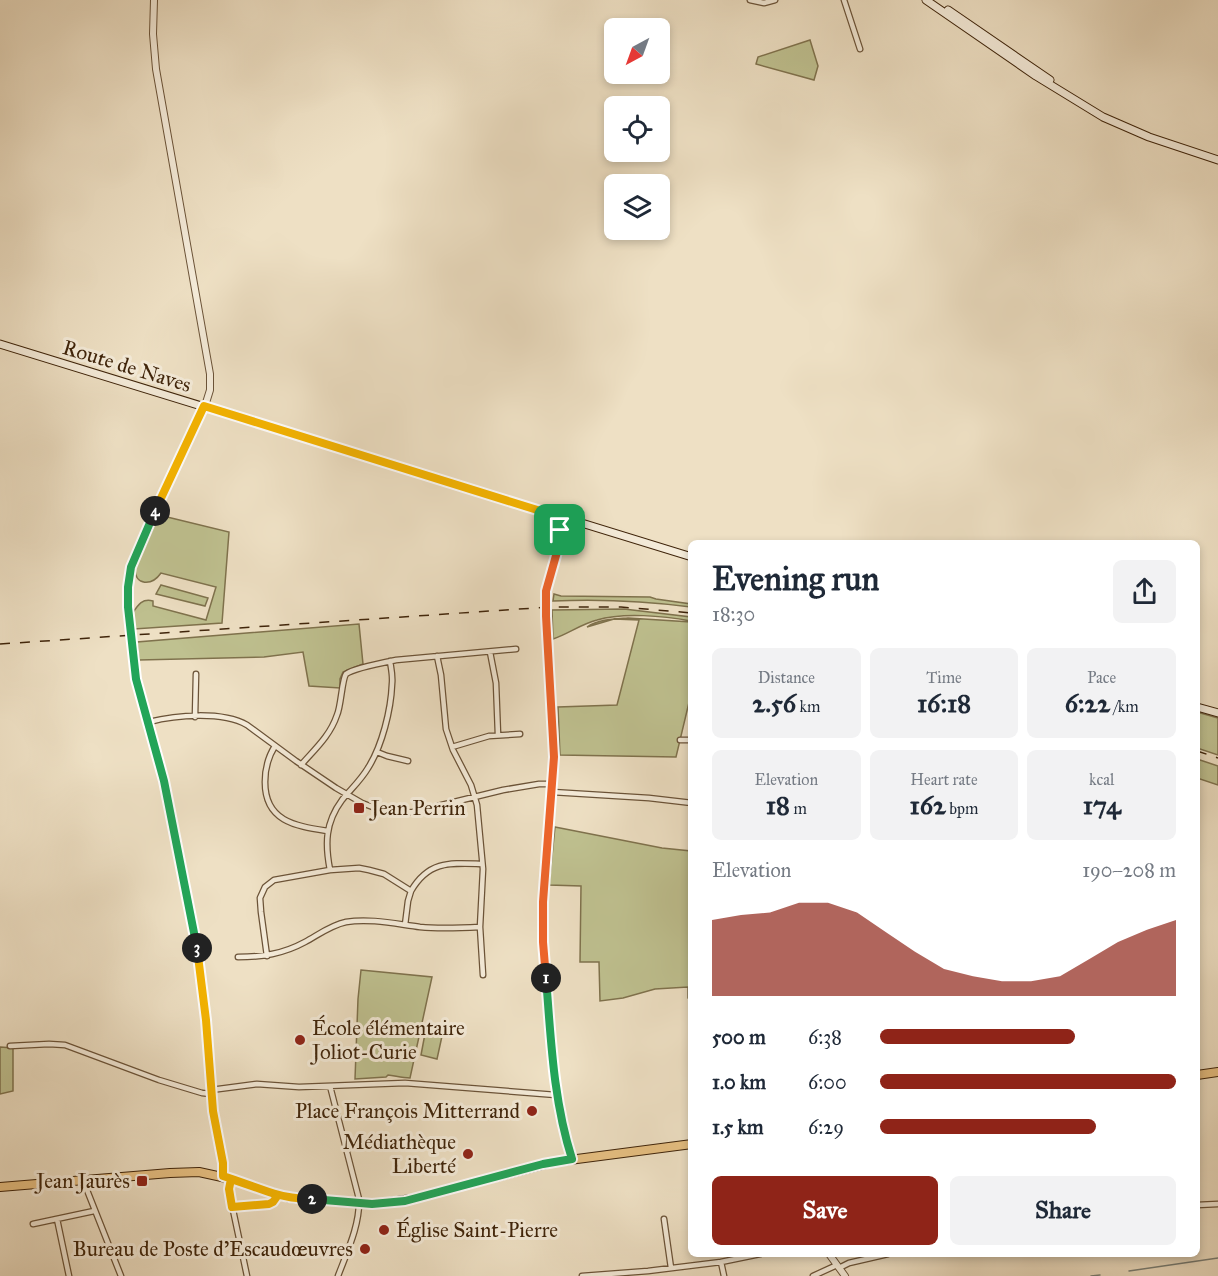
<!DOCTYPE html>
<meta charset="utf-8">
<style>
:root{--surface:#fff;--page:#f2f2f3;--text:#1f2937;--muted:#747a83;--accent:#8f2418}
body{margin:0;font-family:"IM FELL Great Primer",serif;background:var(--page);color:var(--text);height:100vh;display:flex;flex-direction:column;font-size:22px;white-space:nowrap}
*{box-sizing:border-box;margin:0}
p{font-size:20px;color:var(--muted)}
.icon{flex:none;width:33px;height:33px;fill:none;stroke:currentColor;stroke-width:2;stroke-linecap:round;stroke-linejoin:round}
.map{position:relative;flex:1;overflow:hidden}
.details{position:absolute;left:688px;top:540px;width:512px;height:717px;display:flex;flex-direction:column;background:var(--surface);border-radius:9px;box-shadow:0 3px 9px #0003}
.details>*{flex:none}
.needle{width:39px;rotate:221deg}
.buttons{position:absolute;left:604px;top:18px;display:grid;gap:12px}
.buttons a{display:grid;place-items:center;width:66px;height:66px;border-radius:9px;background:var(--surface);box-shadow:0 3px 9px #0003;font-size:30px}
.pin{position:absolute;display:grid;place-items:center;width:51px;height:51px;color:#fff;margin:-26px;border-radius:12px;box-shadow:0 3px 9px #0006}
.km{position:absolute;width:30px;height:30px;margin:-15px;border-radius:50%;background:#222;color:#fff;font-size:16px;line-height:30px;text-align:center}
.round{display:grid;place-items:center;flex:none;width:63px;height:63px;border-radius:9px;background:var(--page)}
.headline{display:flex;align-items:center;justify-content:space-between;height:102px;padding:0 24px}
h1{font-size:33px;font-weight:800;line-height:45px}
.figures{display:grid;grid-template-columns:repeat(3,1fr);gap:9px;height:102px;padding:6px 24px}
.figures div{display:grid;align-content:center;border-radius:9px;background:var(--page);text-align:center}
.figures b{font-size:26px;font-weight:800}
.figures small{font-size:16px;font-weight:400}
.figures p{font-size:16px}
.chart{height:168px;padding:12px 24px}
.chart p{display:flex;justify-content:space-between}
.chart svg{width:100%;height:108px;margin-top:6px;fill:var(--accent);opacity:.7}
.cta{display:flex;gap:12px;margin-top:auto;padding:12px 24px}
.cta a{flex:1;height:69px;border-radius:9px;background:var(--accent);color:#fff;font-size:24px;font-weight:800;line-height:69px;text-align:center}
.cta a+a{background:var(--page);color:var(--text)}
ul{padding:0 24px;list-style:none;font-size:20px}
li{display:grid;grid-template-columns:96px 72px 1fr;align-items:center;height:45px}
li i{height:15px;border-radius:8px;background:var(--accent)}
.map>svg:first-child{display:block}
.green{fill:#bfc190;stroke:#7f724d;stroke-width:1.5}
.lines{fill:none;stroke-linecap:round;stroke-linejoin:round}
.stream{stroke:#787e76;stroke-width:1.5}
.minor-casing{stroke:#6b5338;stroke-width:7}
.tertiary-casing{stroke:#6b5338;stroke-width:8}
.secondary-casing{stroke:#3f240a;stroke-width:9}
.primary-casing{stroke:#3f240a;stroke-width:10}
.minor{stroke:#f4ebd9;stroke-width:4.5}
.tertiary{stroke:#f4ebd9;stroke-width:6}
.secondary{stroke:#f4ebd9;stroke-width:7}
.primary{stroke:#e7c082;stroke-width:8}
.rail{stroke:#3f240a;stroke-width:1.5;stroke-dasharray:10 10;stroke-linecap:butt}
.split-1-casing{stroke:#fff;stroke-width:12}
.split-2-casing{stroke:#fff;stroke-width:12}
.split-3-casing{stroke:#fff;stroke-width:12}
.split-4-casing{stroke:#fff;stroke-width:12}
.split-5-casing{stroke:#fff;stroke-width:12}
.split-1{stroke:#f0652b;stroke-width:8}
.split-2{stroke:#22a559;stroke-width:8}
.split-3{stroke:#f5b400;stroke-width:8}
.split-4{stroke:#22a559;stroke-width:8}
.split-5{stroke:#f5b400;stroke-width:8}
.poi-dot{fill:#8f2418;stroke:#f4ebd9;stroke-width:2}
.labels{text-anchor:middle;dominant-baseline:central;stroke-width:6;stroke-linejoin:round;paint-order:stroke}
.street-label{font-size:21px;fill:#3f240a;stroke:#f4ebd9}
.poi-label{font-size:21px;fill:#3f240a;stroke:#f4ebd9;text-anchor:end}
</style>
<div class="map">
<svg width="1218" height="1276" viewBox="0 0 1218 1276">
<rect width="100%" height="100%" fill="#eee0c4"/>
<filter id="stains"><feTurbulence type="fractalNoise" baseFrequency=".00333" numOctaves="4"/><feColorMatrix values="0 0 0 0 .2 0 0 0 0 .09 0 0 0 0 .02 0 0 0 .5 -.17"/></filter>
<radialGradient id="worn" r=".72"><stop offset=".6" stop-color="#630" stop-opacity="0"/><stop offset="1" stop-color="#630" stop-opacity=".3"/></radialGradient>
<path class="green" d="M810,40L818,66L814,80L756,64L758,57Z
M159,515L229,532L222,623L134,629L132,614C138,605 142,598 153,601V606L206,620L216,587L161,573C152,586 135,586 135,569Z
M161,585L208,598L205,606L156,594Z
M554,594L561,596L650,597L656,599L691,604V607C645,601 599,599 553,601Z
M624,609L691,617V621C664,616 623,612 597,620C581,624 568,634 553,639L552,610Z
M628,618L691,622V694L676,757L560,755L558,707L617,705L639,620L614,619L587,627C599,619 614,619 628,618Z
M359,624L363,664L343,672L340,679V688L309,686L303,652L264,657L139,660L137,642Z
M1197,712L1218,718V755L1197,748Z
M1197,759L1218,766V785L1197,778Z
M555,827L662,848L691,851V999L688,998V987L655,989L623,998L600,1001L599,962H580L581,886L549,885Z
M361,970L432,977L410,1078C402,1078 396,1076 388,1075L386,1077L355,1079L358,999Z
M427,1023L444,1027L437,1059L421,1055Z
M0,1047L13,1048V1091L0,1094Z"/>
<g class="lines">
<path class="stream" d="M1129,1271L1218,1258
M1091,1276L1100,1275"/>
<defs>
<path id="minor" d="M750,0L764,3L775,0
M844,0L860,49
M204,407L182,452L137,552L130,573L127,597L135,674L164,781L199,960L206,1021L212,1105L223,1163V1176
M563,518L559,534L557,552L546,591V616L554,763L544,890L543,942L555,1088L561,1118L572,1159
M558,550L569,532L573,521
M490,652L496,683L498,735
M437,656L441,675L446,729L453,750L471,785L477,805L483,869L480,927L483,975
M195,717L196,674
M149,722C176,715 222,711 247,725L296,761L336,788L362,803L383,811L399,813L413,812L503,790L539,784H553
M680,740H692
M275,746C268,757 265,769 265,782C265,822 296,826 328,831
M452,747L489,736L520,734
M377,752L387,756L408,761
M301,765C315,749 330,736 337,715C341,707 342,679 346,674C354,668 386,662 396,660L516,649
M552,792L649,798L692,803
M330,870C325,844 325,823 342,800C351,789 361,780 368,768C382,746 391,710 392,684C393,676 391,668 390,661
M405,925L408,901L411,891
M267,956L261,912L260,898L265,887L274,880L330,870L359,868L369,870L384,874L411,891C429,860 451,863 482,864
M238,957C262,957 283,954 305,942C318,935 331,925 346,922C370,918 396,924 420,927C440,929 460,928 480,927
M10,1046L49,1044L65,1045L159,1080L202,1093L211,1094
M330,1086L359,1199C360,1225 347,1252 338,1276
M211,1090L257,1084L299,1087L405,1083L556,1095
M231,1179L229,1191L247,1276
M83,1180L121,1276
M1197,1205L1218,1204
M232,1207L269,1204L273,1202L278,1195
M57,1219L69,1276
M664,1219L671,1268
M33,1224L94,1211
M721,1262L760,1254
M839,1268L849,1263L888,1254
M582,1276L648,1271L721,1262L724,1276
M813,1276L837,1265"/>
<path id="tertiary" d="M154,0L153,34L156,69L210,374V390L205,406
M829,1254L845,1276"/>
<path id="secondary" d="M926,0L1036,76L1103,117L1149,137L1218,160
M948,10L1050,80
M0,344L692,557
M1197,707L1218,713"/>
<path id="primary" d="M1197,1075L1218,1072
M0,1187L170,1173L199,1172L231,1179L272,1193L290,1198L377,1204L411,1199L554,1162L692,1144"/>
</defs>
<use href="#minor" class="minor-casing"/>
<use href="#tertiary" class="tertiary-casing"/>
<use href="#secondary" class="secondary-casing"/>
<use href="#primary" class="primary-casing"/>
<use href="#minor" class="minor"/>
<use href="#tertiary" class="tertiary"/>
<use href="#secondary" class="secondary"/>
<use href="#primary" class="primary"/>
<path class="rail" d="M0,644L550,607H621L692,613
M1197,751L1218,758"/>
</g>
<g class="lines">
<defs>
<path id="split-1" d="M546,978L543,942V902L554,757L546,616V591L557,552L560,530"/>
<path id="split-2" d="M312,1199L372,1204L405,1201L543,1164L572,1159C553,1099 551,1039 546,978"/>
<path id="split-3" d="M197,948L206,1020L213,1111L223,1163V1176C242,1182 259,1189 278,1195L273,1202L269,1204L232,1207L229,1189L231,1179L272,1193C285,1197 298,1199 312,1199"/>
<path id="split-4" d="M155,511L131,567L128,587V607L136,679L164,781L197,948"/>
<path id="split-5" d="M155,511L204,406L563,518L560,530"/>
</defs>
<use href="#split-1" class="split-1-casing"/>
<use href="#split-2" class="split-2-casing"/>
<use href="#split-3" class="split-3-casing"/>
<use href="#split-4" class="split-4-casing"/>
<use href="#split-5" class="split-5-casing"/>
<use href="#split-1" class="split-1"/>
<use href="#split-2" class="split-2"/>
<use href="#split-3" class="split-3"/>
<use href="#split-4" class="split-4"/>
<use href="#split-5" class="split-5"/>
</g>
<g class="poi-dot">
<rect x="353" y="802" width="12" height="12" rx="3"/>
<circle cx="300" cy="1040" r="6"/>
<circle cx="532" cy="1111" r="6"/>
<circle cx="468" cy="1154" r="6"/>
<rect x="136" y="1175" width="12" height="12" rx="3"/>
<circle cx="384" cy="1230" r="6"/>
<circle cx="365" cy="1249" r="6"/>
</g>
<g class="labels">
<g class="street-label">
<text transform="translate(127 366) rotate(17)">Route de Naves</text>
</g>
<g class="poi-label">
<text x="371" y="808" text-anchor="start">Jean Perrin</text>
<text x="312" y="1028" text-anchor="start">École élémentaire<tspan x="312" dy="24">Joliot-Curie</tspan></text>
<text x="520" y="1111">Place François Mitterrand</text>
<text x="456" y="1142">Médiathèque<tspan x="456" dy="24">Liberté</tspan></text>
<text x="130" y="1181">Jean Jaurès</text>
<text x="396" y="1230" text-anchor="start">Église Saint-Pierre</text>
<text x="353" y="1249">Bureau de Poste d'Escaudœuvres</text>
</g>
</g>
<rect width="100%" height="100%" filter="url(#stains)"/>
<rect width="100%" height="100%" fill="url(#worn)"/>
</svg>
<div class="buttons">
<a><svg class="needle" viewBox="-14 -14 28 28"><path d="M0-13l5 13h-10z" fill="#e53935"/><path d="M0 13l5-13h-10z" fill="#747a83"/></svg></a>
<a><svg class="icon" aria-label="locate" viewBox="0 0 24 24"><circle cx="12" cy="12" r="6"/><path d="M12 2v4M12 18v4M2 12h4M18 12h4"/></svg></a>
<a><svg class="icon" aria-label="layers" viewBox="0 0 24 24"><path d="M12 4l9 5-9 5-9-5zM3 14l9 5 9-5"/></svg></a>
</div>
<div class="pin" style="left:560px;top:530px;background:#1e9e55"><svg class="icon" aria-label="arrive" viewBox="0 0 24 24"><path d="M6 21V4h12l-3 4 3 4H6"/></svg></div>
<b class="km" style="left:546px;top:978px">1</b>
<b class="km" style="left:312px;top:1199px">2</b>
<b class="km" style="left:197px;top:948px">3</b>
<b class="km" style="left:155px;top:511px">4</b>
<section class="details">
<div class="headline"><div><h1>Evening run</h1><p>18:30</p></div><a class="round"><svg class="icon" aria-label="share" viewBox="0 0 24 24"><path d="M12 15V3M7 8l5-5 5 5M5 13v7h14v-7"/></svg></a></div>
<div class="figures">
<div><p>Distance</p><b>2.56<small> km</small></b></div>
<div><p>Time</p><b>16:18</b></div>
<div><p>Pace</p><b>6:22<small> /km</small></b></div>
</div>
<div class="figures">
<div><p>Elevation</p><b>18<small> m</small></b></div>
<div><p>Heart rate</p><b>162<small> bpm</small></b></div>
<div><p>kcal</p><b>174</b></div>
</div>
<div class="chart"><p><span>Elevation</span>190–208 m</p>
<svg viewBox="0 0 160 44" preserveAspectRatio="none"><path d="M0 44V13L10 11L20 10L30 6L40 6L50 10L60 18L70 26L80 33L90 36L100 38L110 38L120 36L130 29L140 22L150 17L160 13V44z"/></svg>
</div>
<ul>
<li><b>500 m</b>6:38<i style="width:66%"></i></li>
<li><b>1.0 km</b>6:00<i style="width:100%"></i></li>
<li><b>1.5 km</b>6:29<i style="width:73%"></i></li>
</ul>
<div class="cta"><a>Save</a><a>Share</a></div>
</section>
</div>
